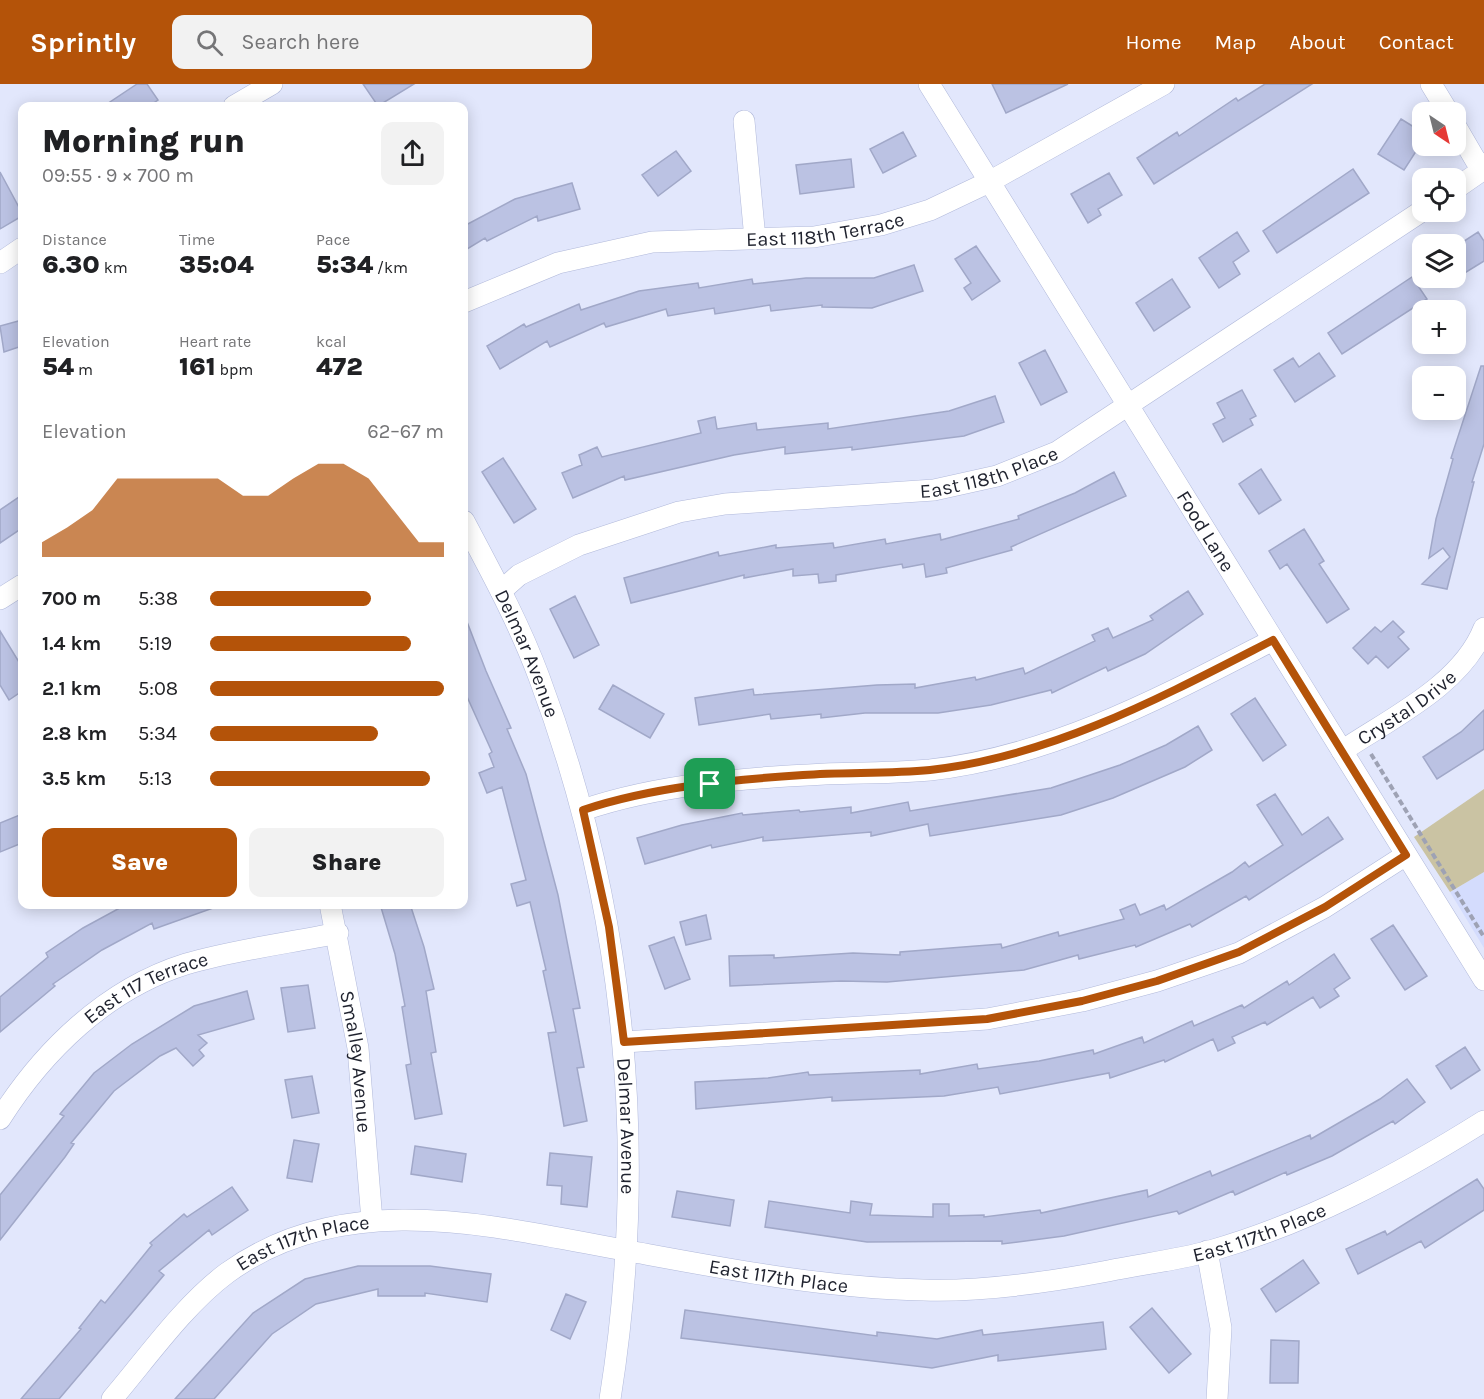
<!DOCTYPE html>
<meta charset="utf-8">
<style>
:root{--surface:#fff;--page:#f2f2f2;--text:#202124;--muted:#757577;--accent:#b45309}
body{margin:0;font-family:Karla,sans-serif;background:var(--page);color:var(--text);height:100vh;display:flex;flex-direction:column;font-size:22px;white-space:nowrap}
*{box-sizing:border-box;margin:0}
p{font-size:20px;color:var(--muted)}
.icon{flex:none;width:33px;height:33px;fill:none;stroke:currentColor;stroke-width:2;stroke-linecap:round;stroke-linejoin:round}
.map{position:relative;flex:1;overflow:hidden}
.panel{position:absolute;left:18px;top:18px;width:450px;height:807px;display:flex;flex-direction:column;background:var(--surface);border-radius:12px;box-shadow:0 3px 15px #0003}
.panel>*{flex:none}
.needle{width:39px;rotate:145deg}
.fabs{position:absolute;left:1412px;top:18px;display:grid;gap:12px}
.fabs a{display:grid;place-items:center;width:54px;height:54px;border-radius:12px;background:var(--surface);box-shadow:0 3px 15px #0003;font-size:30px}
.pin{position:absolute;display:grid;place-items:center;width:51px;height:51px;color:#fff;margin:-26px;border-radius:12px;box-shadow:0 3px 9px #0006}
.round{display:grid;place-items:center;flex:none;width:63px;height:63px;border-radius:12px;background:var(--page)}
.summary{display:flex;align-items:center;justify-content:space-between;height:102px;padding:0 24px}
h1{font-size:33px;font-weight:800;line-height:45px}
.stats{display:grid;grid-template-columns:repeat(3,1fr);gap:9px;height:102px;padding:6px 24px}
.stats div{display:grid;align-content:center}
.stats b{font-size:26px;font-weight:800}
.stats small{font-size:16px;font-weight:400}
.stats p{font-size:16px}
.chart{height:168px;padding:12px 24px}
.chart p{display:flex;justify-content:space-between}
.chart svg{width:100%;height:108px;margin-top:6px;fill:var(--accent);opacity:.7}
.cta{display:flex;gap:12px;margin-top:auto;padding:12px 24px}
.cta a{flex:1;height:69px;border-radius:12px;background:var(--accent);color:#fff;font-size:24px;font-weight:800;line-height:69px;text-align:center}
.cta a+a{background:var(--page);color:var(--text)}
ul{padding:0 24px;list-style:none;font-size:20px}
li{display:grid;grid-template-columns:96px 72px 1fr;align-items:center;height:45px}
li i{height:15px;border-radius:8px;background:var(--accent)}
header{display:flex;align-items:center;gap:36px;box-sizing:border-box;height:84px;padding:0 30px;background:var(--accent);color:#fff}
header strong{font-size:28px}
nav{display:flex;gap:33px;margin-inline-start:auto;font-size:21px}
.search{width:420px;height:54px;background:var(--page);display:flex;align-items:center;gap:15px;box-sizing:border-box;padding:0 21px;border-radius:12px;color:var(--muted);font-size:22px}
.map>svg:first-child{display:block}
.built{fill:#d4dcfd}
.green{fill:#cac3a3}
.building{fill:#bbc2e3;stroke:#a1a8c8;stroke-width:1.5}
.lines{fill:none;stroke-linecap:round;stroke-linejoin:round}
.minor-casing{stroke:#b1b9da;stroke-width:22}
.path{stroke:#9ea2b4;stroke-width:4;stroke-dasharray:6 3;stroke-linecap:butt}
.minor{stroke:#fff;stroke-width:21}
.route-casing{stroke:#fff;stroke-width:12}
.route{stroke:#b45309;stroke-width:8}
.labels{text-anchor:middle;dominant-baseline:central;stroke-width:4.5;stroke-linejoin:round;paint-order:stroke}
.street-label{font-size:20px;fill:#1f222e;stroke:#fff}
</style>
<header>
<strong>Sprintly</strong>
<div class="search"><svg class="icon" aria-label="search" viewBox="0 0 24 24"><circle cx="10" cy="10" r="6"/><path d="M15 15l6 6"/></svg>Search here</div>
<nav><a>Home</a><a>Map</a><a>About</a><a>Contact</a></nav>
</header>
<div class="map">
<svg width="1484" height="1315" viewBox="0 0 1484 1315">
<rect width="100%" height="100%" fill="#e2e7fc"/>
<path class="built" d="M1484,788V864L1450,808Z"/>
<path class="green" d="M1484,705V788L1450,808L1414,753Z"/>
<path class="building" d="M137,0H147L158,16L149,22H104Z
M363,0H414L378,22Z
M992,0H1068L1006,29Z
M1265,0H1312L1154,100L1137,74L1177,48L1179,52L1236,14L1238,17Z
M1401,35L1422,48V58L1404,86L1378,70Z
M903,48L916,72L883,89L870,65Z
M676,67L691,87L658,112L642,91Z
M851,75L854,103L800,110L796,81Z
M1353,85L1369,109L1277,169L1263,147Z
M0,88L22,129V132L0,145Z
M1109,89L1122,111L1098,125L1101,131L1088,139L1071,110Z
M572,99L580,125L538,137L537,132L487,157L485,154L464,167V142L515,115Z
M1237,148L1249,167L1233,178L1240,190L1219,204L1199,174Z
M1478,148L1484,157V177L1455,195V163Z
M976,162L1000,197L972,216L964,204L971,199L955,175Z
M914,181L923,207L872,224L822,223V221L771,227L770,221L715,230L714,224L668,232L666,225L606,243L604,239L550,263L547,257L500,285L487,262L524,240L526,243L579,220L581,226L639,207L698,199L699,204L752,195L753,200L806,194H874Z
M1412,193L1427,215L1342,270L1328,249Z
M1172,195L1190,223L1154,247L1136,219Z
M22,236V262L4,268L0,242Z
M1045,266L1067,308L1041,321L1019,279Z
M1319,269L1335,292L1295,318L1274,286L1293,274L1299,283Z
M1481,282H1484V360L1472,398H1474L1447,505L1422,500L1450,473L1443,464L1429,474L1436,435L1453,375L1451,374Z
M1242,306L1256,332L1250,335L1253,341L1223,358L1213,340L1225,334L1217,319Z
M995,312L1004,338L964,352L852,366V363L785,370V363L734,371L625,396L624,392L573,414L562,389L582,381L579,371L597,363L602,373L701,349L698,337L715,333L717,345L756,339L757,346L828,339V345L949,327Z
M503,374L536,425L514,439L482,388Z
M1261,385L1281,416L1259,430L1239,400Z
M1114,388L1126,412L1011,463L1012,466L946,484L947,489L926,493L924,480L903,484L902,480L836,491V497L819,499L818,490L793,492V485L744,494V491L631,519L624,494L718,468L719,472L776,461V464L833,459L834,464L885,455L886,460L940,450L941,456L1019,435L1018,432L1075,409Z
M22,411V444L0,459V426Z
M1304,445L1324,477L1319,480L1349,525L1327,539L1287,480L1280,485L1269,467Z
M1188,507L1203,530L1145,570L1108,587L1106,583L1052,609L1051,606L991,621L938,629H865L821,634V630L771,635L770,630L699,641L695,614L753,605L754,611L877,601L915,600V604L975,593L976,596L1023,584L1025,590L1095,557L1092,551L1108,544L1113,554L1153,536L1150,532Z
M575,512L599,561L574,574L550,525Z
M464,530L486,587L511,644L507,645L526,690L558,811L580,924L573,925L584,983L577,984L587,1037L564,1042L548,949L556,948L543,887L546,886L530,818L517,822L511,800L526,796L502,703L487,709L479,689L494,683L489,670L492,668L464,606Z
M1393,537L1404,548L1398,553L1409,565L1388,584L1376,572L1368,580L1353,564L1375,543L1381,548Z
M0,547L22,583V607L9,616L0,601Z
M613,601L664,630L650,654L599,625Z
M1255,614L1286,661L1263,677L1231,630Z
M1484,626V665L1437,695L1423,673L1461,648Z
M1198,642L1212,666L1185,683L1113,714L1061,731L930,752L928,740L871,752V748L763,757V753L712,764L711,761L645,780L637,754L682,741L742,729L743,731L799,726L800,728L851,723V729L908,718L910,727L1051,704L1120,681L1166,661Z
M1275,710L1302,751L1328,733L1343,755L1249,816L1246,812L1192,843L1190,840L1136,863L1135,861L1079,875L1078,871L1024,886L887,898L841,897L730,902L729,872L774,871V874L853,869L900,871V868L1001,860L1002,864L1058,848L1059,852L1124,835L1120,826L1135,820L1140,831L1164,821L1166,826L1232,788L1245,778L1249,783L1283,761L1257,721Z
M22,730V759L0,768V739Z
M127,820H216V823L154,845L152,839L102,866L53,900L55,902L0,948V913L48,873L46,869L83,844Z
M380,820H410L424,863L434,905L426,907L436,968L431,969L442,1030L415,1035L406,981L411,980L402,923L405,922L395,870Z
M706,831L711,855L686,861L680,838Z
M1393,841L1427,892L1405,906L1371,855Z
M674,853L690,895L665,905L649,862Z
M1334,870L1350,894L1334,905L1339,912L1320,924L1313,913L1267,941L1265,938L1232,953L1235,959L1218,967L1213,955L1165,978L1164,976L1110,994L1109,989L1000,1010L998,1003L944,1012L832,1017V1013L696,1025L695,998L768,994L808,988L809,991L920,986V990L977,980L978,985L1039,977L1093,966L1094,970L1142,953L1144,959L1192,937L1194,942L1242,921L1244,924L1287,897L1289,901Z
M308,901L315,944L288,948L281,904Z
M247,907L254,935L198,951L207,959L199,966L204,972L193,982L176,964L160,972L114,1007L71,1059L74,1060L65,1073L0,1156V1111L64,1032L60,1030L94,989L132,960L194,922Z
M1465,963L1480,986L1451,1005L1436,982Z
M312,992L319,1029L292,1034L285,996Z
M1407,995L1425,1018L1395,1040L1393,1037L1332,1072L1287,1091L1286,1088L1235,1111L1233,1107L1179,1130L1177,1127L1064,1152L1002,1160V1157L867,1158L765,1143L769,1117L850,1129L851,1117L872,1120L870,1131L933,1133V1120H949V1132L984,1131V1133L1040,1126L1041,1129L1147,1106L1148,1113L1210,1087L1212,1092L1310,1051L1311,1055L1380,1015Z
M294,1056L319,1060L312,1098L287,1094Z
M415,1062L466,1070L462,1098L411,1090Z
M550,1069L592,1073L587,1123L561,1120L562,1102L547,1101Z
M1477,1095L1484,1105V1126L1425,1164L1421,1157L1358,1190L1346,1165L1385,1147L1387,1151Z
M232,1103L248,1126L212,1151L209,1146L159,1187L164,1191L59,1315H21L81,1245L79,1244L101,1216L105,1219L152,1161L150,1159L184,1130L187,1133Z
M677,1107L734,1116L730,1142L672,1133Z
M1303,1176L1319,1199L1276,1228L1261,1205Z
M358,1182H430L491,1190L487,1218L425,1209V1212H378V1205L316,1220L272,1250L214,1315H175L253,1229L305,1195Z
M566,1210L586,1218L570,1255L551,1246Z
M1152,1224L1191,1270L1169,1289L1130,1243Z
M685,1226L877,1252V1248L937,1255L982,1246L983,1251L1103,1238L1106,1265L998,1277V1271L932,1284L681,1254Z
M1271,1256L1299,1257L1298,1299H1270Z"/>
<g class="lines">
<defs>
<g id="minor">
<path id="s1" d="M929,0L1484,896"/>
<path d="M1431,0L1448,28"/>
<path d="M234,22L272,0"/>
<path d="M744,37L755,155"/>
<path d="M1455,41L1476,77L1484,81"/>
<path d="M1455,105L1484,85"/>
<path d="M0,179L22,164"/>
<path id="s2" d="M464,218L558,179L652,158L814,153L881,141L930,126L989,98L1164,0"/>
<path id="s3" d="M464,437C491,488 519,539 539,593C626,825 649,1070 610,1315"/>
<path id="s4" d="M501,507L519,491L579,461L679,428L725,420L934,406L997,392L1057,368L1422,127"/>
<path d="M0,515L22,501"/>
<path id="s5" d="M1342,667C1391,634 1462,601 1484,544"/>
<path d="M583,726C659,700 745,694 825,690C860,689 896,689 930,686C1054,672 1164,612 1273,556"/>
<path id="s6" d="M330,820L358,964L372,1137"/>
<path d="M624,958L987,935L1082,917L1157,897L1239,869L1325,823L1406,771"/>
<path id="s7" d="M0,1035C43,967 106,905 186,880C233,866 289,859 338,849"/>
<path d="M1207,1167L1221,1244L1217,1315"/>
<path id="s8" d="M112,1315C147,1274 184,1221 227,1189C347,1102 496,1143 629,1167C727,1185 824,1204 923,1206C982,1208 1050,1198 1108,1187C1142,1180 1177,1176 1210,1167C1308,1139 1398,1091 1484,1037"/>
</g>
</defs>
<use href="#minor" class="minor-casing"/>
<path class="path" d="M1371,670L1484,853"/>
<use href="#minor" class="minor"/>
</g>
<g class="lines">
<defs>
<path id="route" d="M1273,556L1406,771L1325,823L1239,868L1157,897L1082,917L987,935L624,958L609,843L583,726C652,703 729,696 803,691C845,688 888,690 930,686C1054,672 1164,612 1273,556Z"/>
</defs>
<use href="#route" class="route-casing"/>
<use href="#route" class="route"/>
</g>
<g class="labels">
<g class="street-label">
<text stroke="none"><textPath href="#s2" startOffset="372">East 118th Terrace</textPath></text>
<text stroke="none"><textPath href="#s4" startOffset="510">East 118th Place</textPath></text>
<text stroke="none"><textPath href="#s1" startOffset="526">Food Lane</textPath></text>
<text stroke="none"><textPath href="#s3" startOffset="147">Delmar Avenue</textPath></text>
<text stroke="none"><textPath href="#s5" startOffset="78">Crystal Drive</textPath></text>
<text stroke="none"><textPath href="#s7" startOffset="201">East 117 Terrace</textPath></text>
<text stroke="none"><textPath href="#s6" startOffset="160">Smalley Avenue</textPath></text>
<text stroke="none"><textPath href="#s3" startOffset="633">Delmar Avenue</textPath></text>
<text stroke="none"><textPath href="#s8" startOffset="1226">East 117th Place</textPath></text>
<text stroke="none"><textPath href="#s8" startOffset="254">East 117th Place</textPath></text>
<text stroke="none"><textPath href="#s8" startOffset="738">East 117th Place</textPath></text>
</g>
</g>
</svg>
<div class="fabs">
<a><svg class="needle" viewBox="-14 -14 28 28"><path d="M0-13l5 13h-10z" fill="#e53935"/><path d="M0 13l5-13h-10z" fill="#757577"/></svg></a>
<a><svg class="icon" aria-label="locate" viewBox="0 0 24 24"><circle cx="12" cy="12" r="6"/><path d="M12 2v4M12 18v4M2 12h4M18 12h4"/></svg></a>
<a><svg class="icon" aria-label="layers" viewBox="0 0 24 24"><path d="M12 4l9 5-9 5-9-5zM3 14l9 5 9-5"/></svg></a>
<a>+</a>
<a>−</a>
</div>
<div class="pin" style="left:710px;top:700px;background:#1e9e55"><svg class="icon" aria-label="arrive" viewBox="0 0 24 24"><path d="M6 21V4h12l-3 4 3 4H6"/></svg></div>
<section class="panel">
<div class="summary"><div><h1>Morning run</h1><p>09:55 · 9 × 700 m</p></div><a class="round"><svg class="icon" aria-label="share" viewBox="0 0 24 24"><path d="M12 15V3M7 8l5-5 5 5M5 13v7h14v-7"/></svg></a></div>
<div class="stats">
<div><p>Distance</p><b>6.30<small> km</small></b></div>
<div><p>Time</p><b>35:04</b></div>
<div><p>Pace</p><b>5:34<small> /km</small></b></div>
</div>
<div class="stats">
<div><p>Elevation</p><b>54<small> m</small></b></div>
<div><p>Heart rate</p><b>161<small> bpm</small></b></div>
<div><p>kcal</p><b>472</b></div>
</div>
<div class="chart"><p><span>Elevation</span>62–67 m</p>
<svg viewBox="0 0 160 44" preserveAspectRatio="none"><path d="M0 44V38L10 32L20 25L30 12L40 12L50 12L60 12L70 12L80 19L90 19L100 12L110 6L120 6L130 12L140 25L150 38L160 38V44z"/></svg>
</div>
<ul>
<li><b>700 m</b>5:38<i style="width:69%"></i></li>
<li><b>1.4 km</b>5:19<i style="width:86%"></i></li>
<li><b>2.1 km</b>5:08<i style="width:100%"></i></li>
<li><b>2.8 km</b>5:34<i style="width:72%"></i></li>
<li><b>3.5 km</b>5:13<i style="width:94%"></i></li>
</ul>
<div class="cta"><a>Save</a><a>Share</a></div>
</section>
</div>
